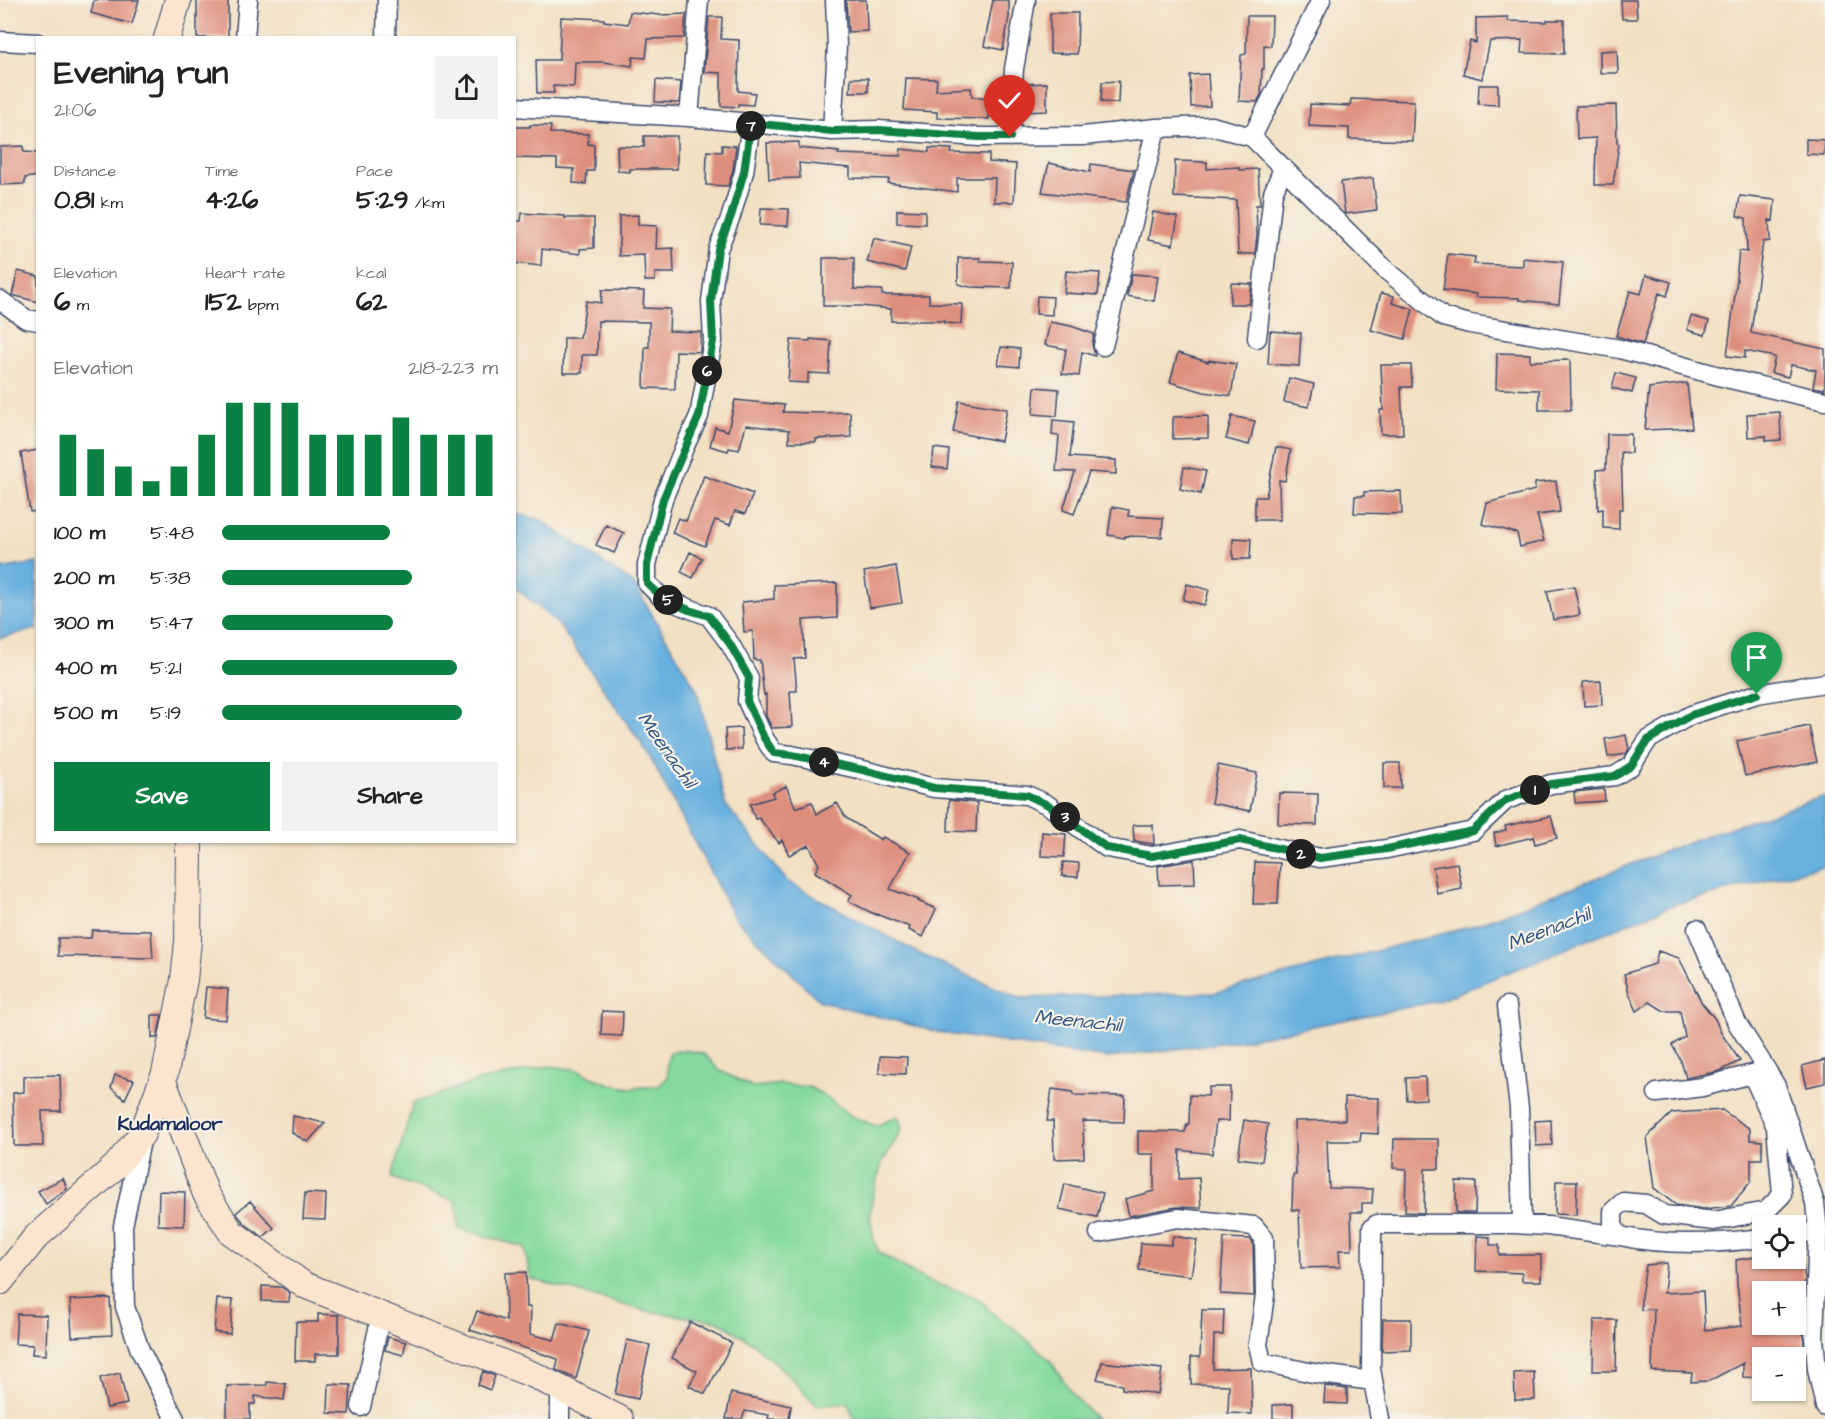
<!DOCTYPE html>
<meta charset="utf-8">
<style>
:root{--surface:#fff;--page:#f2f2f2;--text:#222;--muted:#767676;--accent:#0b8043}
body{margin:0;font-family:"Architects Daughter",sans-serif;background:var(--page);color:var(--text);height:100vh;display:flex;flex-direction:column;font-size:22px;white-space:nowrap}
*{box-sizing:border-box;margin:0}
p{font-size:20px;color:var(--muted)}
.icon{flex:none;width:33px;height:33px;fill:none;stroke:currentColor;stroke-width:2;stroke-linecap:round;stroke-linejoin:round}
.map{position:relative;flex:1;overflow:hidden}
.details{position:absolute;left:36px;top:36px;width:480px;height:807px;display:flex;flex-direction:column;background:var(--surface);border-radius:0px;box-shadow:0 2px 4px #0004}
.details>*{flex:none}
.controls{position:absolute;left:1752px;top:1215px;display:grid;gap:12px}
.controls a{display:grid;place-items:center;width:54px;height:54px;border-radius:0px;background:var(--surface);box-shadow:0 2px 4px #0004;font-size:30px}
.pin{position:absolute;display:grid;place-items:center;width:51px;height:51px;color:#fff;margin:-62px -26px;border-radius:50% 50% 50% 0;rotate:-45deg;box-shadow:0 0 6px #0007}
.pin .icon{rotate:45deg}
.km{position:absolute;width:30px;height:30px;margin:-15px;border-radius:50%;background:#222;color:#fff;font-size:16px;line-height:30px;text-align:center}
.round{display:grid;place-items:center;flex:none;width:63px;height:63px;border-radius:0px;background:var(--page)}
.headline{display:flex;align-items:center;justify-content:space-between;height:102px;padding:0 18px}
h1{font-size:33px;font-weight:700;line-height:45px}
.metrics{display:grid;grid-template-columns:repeat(3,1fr);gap:9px;height:102px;padding:6px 18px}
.metrics div{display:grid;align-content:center}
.metrics b{font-size:26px;font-weight:700}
.metrics small{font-size:16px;font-weight:400}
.metrics p{font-size:16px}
.chart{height:168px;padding:12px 18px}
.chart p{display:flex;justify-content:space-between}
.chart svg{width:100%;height:108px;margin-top:6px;stroke:var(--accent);stroke-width:6}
.action{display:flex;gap:12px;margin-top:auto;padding:12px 18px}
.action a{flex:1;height:69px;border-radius:0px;background:var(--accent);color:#fff;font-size:24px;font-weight:700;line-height:69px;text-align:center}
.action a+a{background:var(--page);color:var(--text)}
ul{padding:0 18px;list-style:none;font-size:20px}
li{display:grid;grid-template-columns:96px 72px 1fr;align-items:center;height:45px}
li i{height:15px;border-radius:8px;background:var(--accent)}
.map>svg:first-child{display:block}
.green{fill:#85da9d;stroke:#50847e;stroke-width:1.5}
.water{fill:#68b0df;stroke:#42709e;stroke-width:1.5}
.building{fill:#de8e7d}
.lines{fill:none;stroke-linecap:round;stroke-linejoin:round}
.street-casing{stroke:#3b4a6d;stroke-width:21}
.secondary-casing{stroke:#3b4a6d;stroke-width:28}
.street{stroke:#fff;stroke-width:18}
.secondary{stroke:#fbe5cf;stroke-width:26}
.route-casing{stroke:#fff;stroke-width:12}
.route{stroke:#0b8043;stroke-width:8}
.labels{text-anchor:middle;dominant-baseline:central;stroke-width:4.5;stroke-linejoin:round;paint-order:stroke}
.water-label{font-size:20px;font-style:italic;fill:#325685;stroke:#f7f3e8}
.neighbourhood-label{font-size:20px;font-weight:bold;fill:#1b2f5e;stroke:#f7f3e8}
</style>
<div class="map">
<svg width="1825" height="1419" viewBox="0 0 1825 1419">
<rect width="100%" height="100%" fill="#f7f3e8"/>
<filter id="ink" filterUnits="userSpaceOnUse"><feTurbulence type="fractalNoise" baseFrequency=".0167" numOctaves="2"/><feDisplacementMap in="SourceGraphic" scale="12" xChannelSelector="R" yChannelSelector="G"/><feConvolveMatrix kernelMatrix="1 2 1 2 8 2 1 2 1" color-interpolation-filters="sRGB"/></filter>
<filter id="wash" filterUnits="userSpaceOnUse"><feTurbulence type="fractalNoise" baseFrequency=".008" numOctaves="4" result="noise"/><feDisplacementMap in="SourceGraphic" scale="24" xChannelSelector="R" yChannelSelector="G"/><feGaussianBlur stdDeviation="1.35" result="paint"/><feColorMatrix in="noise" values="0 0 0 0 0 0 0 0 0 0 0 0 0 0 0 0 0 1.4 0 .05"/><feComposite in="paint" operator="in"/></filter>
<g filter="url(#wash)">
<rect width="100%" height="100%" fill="#f2e0c3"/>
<path class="green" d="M686,1050L704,1054L720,1071L753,1087L781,1084L809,1087L822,1094L853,1117L876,1126L898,1116L902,1129L882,1163L874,1190L870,1214L874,1241L879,1253L928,1281L973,1296L983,1303L992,1313L1016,1330L1050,1360L1073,1395L1096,1419H854L848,1403L817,1406L787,1373L751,1342L718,1321L646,1311L531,1279L524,1247L459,1229L456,1201L392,1178L413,1103L478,1081L550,1066L579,1070L589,1076L613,1085L630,1088L659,1086L668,1077L667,1064L670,1052Z"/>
<path class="water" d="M515,514L539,519L634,584L697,690L725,804L788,882L920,954L1019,998L1213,993L1472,926L1699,838L1825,796V865L1673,905L1438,1001L1249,1039L1108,1058L941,1033L820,1001L734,917L646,750L558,624L515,587Z
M37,563V629L0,638V569Z"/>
<g id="blocks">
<path class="building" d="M94,0H139L132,24L91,13Z
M197,0H228V38H197Z
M846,0H866L867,31L848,32Z
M993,0H1009V17L1003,50L984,46Z
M1621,0H1636L1637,19H1622Z
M630,12L660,15L686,14L684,38L648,39L646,58L633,57L632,66L603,62H575L574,87L553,86L554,93H537L536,60H559L561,17L604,19V21L628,24Z
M1050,13H1078L1077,54L1050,53Z
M1247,16H1272L1271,46L1264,45V69H1262L1261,95L1257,102L1239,101L1241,55L1246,54Z
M709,17H722L721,39L739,40L738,91L755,93L753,105L738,104V107L721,106V73L704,72Z
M1508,17V21L1547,22V20H1564V54L1521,53L1522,40L1490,41L1482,79L1463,74L1470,41L1476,43V18Z
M1617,50L1618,73H1600V51Z
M1208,74L1210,106L1191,107L1190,75Z
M851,78H868V92H850Z
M906,78L937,79L936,90L971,88L972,97H989V119L937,118V112L904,110Z
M656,80L681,82L679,103L655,102Z
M1119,81L1118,103L1101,102L1102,82Z
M1047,83V111L1024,112V84Z
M1479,85H1498V105L1478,104Z
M1351,99L1414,101L1412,141L1349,139V128L1309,126L1310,104L1350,106Z
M1616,105L1617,143L1619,144L1613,185H1595L1596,138L1577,139L1576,106Z
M530,125L551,126L550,133L588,134V144L594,145V171H587L586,184L573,183L574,169L557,168V159L514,158V127H530Z
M644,136H677V169H630V172L618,171L617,146L644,147Z
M1806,139L1825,140L1824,155L1806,154Z
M799,142V148L839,152L838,154L900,156L901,149L929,152V148L952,149L951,153L989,154V162L1016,164L1014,202H994L995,178H957V192L888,183L889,179L850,178V168L799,163L800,178L769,179L767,143Z
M722,145L736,146L733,170L728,186L706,185L707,151L722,152Z
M23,146L24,152L38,153V176L25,178V184L0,185V147Z
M1175,161L1207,162V169L1239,167V170L1258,169L1260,205H1256L1257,234L1255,254H1238L1236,200L1174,197Z
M1049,163L1090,172L1091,164L1134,170L1126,202L1042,192Z
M1373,178L1377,210L1345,214L1341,182Z
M1740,196L1775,200L1773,221L1769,220L1770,241L1763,242L1751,333L1825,349V389L1813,387L1816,370L1791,365L1788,377L1771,373L1775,357L1745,351V358L1727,356L1737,279H1736L1739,251L1747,252L1746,218L1737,216Z
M761,208L789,209L788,226L760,225Z
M897,210L925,211V224L897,223Z
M1153,212L1178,217L1173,245L1148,240Z
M522,213L565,216V218H594V248L580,249V254L542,249L541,266L514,263V221H521Z
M638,215V225L657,226L656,249L673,248L674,273H655V281H645L644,255L619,256V216Z
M874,238L911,247L905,271L867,262Z
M1448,254L1475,257L1474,264L1523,266V258L1563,262L1559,304L1519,300V298L1476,297L1477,294L1443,290Z
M823,258H854V289L882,290V295H929V303L962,304L961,324L944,323V321H891V309L860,306H823Z
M958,258H980V261L1012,262L1011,288L970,287L958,284Z
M18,271L38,276V302L12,295Z
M1066,271L1100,273L1098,295L1064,293Z
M1132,274L1158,276L1154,301L1127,296Z
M1646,275L1671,282L1667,296L1659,293L1643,344L1616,336L1630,291L1641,294Z
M1231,283L1252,284L1249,304H1230Z
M602,290L644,291L643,308L670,309L669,331L701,332L700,352L676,351L675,389L644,388L645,347H649V322L598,321L597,355H582V373H563L564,338H580L586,301L601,303Z
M1381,293L1394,296L1392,303L1413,309L1405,339L1371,330Z
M1037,296L1053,297L1052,315L1036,314Z
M1691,316L1709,321L1705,335L1687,330Z
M1050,322L1071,326L1094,334L1092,344L1095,356L1082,352L1079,376L1062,374L1066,349L1045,345Z
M1270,331L1301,333L1299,366L1268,364Z
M810,339L831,341L829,374L808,373V383L788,382L791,340L810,341Z
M1001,347L1020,349L1019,367L998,365Z
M1178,353L1208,362L1209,360L1236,364L1231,396L1204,392L1170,382Z
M1497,353L1530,354V361L1570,360L1571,410H1539V390L1496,389Z
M1381,365H1411L1412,387H1401L1403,434H1381L1380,410H1383Z
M1616,373L1636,378L1632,393L1612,388Z
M1289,378L1314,384L1309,407L1284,402Z
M1687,383L1692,428L1645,430L1649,388Z
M1035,387L1059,389L1057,416L1033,414Z
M735,400L784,405L783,412L819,413L850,412L851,437L816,439V442H789V430L746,425L739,450L729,448L728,451L710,446L715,427L728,431Z
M959,401L1007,409L1001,441L953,432Z
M1780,412L1781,440L1766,441V436L1748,437L1747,414Z
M1208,416V438L1173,439V417Z
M1232,416L1255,421L1249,445L1226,439Z
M1053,420L1074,422L1070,457L1116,460V474L1089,472L1074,514L1063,510L1075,472L1056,471L1059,436L1052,435Z
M1607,434H1631V453L1621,452L1623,509H1619V529L1603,528V509L1598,510L1597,470L1606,469Z
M1276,447L1291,450L1285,481L1279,480L1280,520H1255V497H1266Z
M934,448L949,450L947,469L932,467Z
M38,450V511L30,512L21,453Z
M1184,467L1206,471L1201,494L1180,489Z
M704,476L753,494L745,514L735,511L730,525L715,520L705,546L672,533L678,518L686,521Z
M1556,481L1560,512L1537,515L1544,541L1520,547L1517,533L1482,524L1487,503L1535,490V483Z
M1401,491L1402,514L1354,513L1355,496H1364V492Z
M1112,507L1129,510L1128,516L1163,518L1162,537L1125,536L1124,538L1108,535Z
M606,525L624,533L614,553L596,545Z
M1233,538L1251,539L1250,559H1233Z
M690,552L702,558L693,578L681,572Z
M896,566L902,603L870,608L864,572Z
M837,583V618L803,620L805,658L794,659L797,691H790L792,727L772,728L766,716V694L764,695L760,660H754L753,631L744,632L742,602L774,599V585Z
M1187,584L1209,590L1205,605L1183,600Z
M1574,586L1580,615L1553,620L1547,591Z
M1601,681L1602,705L1584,706L1583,682Z
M1809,726L1817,762L1745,776L1737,741Z
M741,728L742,749L726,750L725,729Z
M1626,735L1629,749L1626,754L1608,757L1605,739Z
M1384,763H1400L1401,788H1384Z
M1218,765L1257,773L1250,811L1211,803Z
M786,786L796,808L812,802L817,814L837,803L846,818L881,840L883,837L910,852L890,889L919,900L918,901L936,909L923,937L909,930L910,927L876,914V915L848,901L852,895L815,872L819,865L809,845L789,855L782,840L779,843L759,818L755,819L750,804L774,797L772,793Z
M1604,789L1605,801L1575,803L1574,792Z
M1279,793L1318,794L1317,825L1278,824Z
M949,800L977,803L976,832L948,831Z
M1551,816L1557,838L1535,844L1533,837L1496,846L1494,833L1506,830L1505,826Z
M1133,825H1153L1154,844L1134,841Z
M1042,832L1066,834L1064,857L1041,856Z
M1194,860L1195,884L1159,885L1158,866Z
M1063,862L1079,863L1078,877L1062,876Z
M1255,862L1280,863L1278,904H1253Z
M1457,863L1462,889L1437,894L1433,867Z
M92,930L151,931L153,958L58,956V938H91Z
M1658,951L1679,958L1702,1003L1715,1019L1721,1033L1740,1061L1720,1071L1686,1078L1681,1061L1672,1045L1685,1037L1680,1011H1664L1650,1002L1637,1011L1629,993L1624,974L1655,964Z
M206,987L228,989L226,1020L203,1018Z
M602,1011L623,1012L622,1036L601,1035Z
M152,1015H162L157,1038H152Z
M880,1056L907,1057L906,1074L879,1073Z
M1825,1060V1083L1807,1087L1802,1066Z
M60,1075L61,1111H42L43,1146H14L13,1093L24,1092V1076Z
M115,1075L134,1080L125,1099L111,1088Z
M1425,1077L1426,1099L1407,1100L1406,1078Z
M1209,1087H1230L1229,1121H1216L1212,1154L1180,1150L1179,1179L1199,1178L1201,1208L1176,1207L1129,1216L1125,1199L1154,1191V1154H1138V1131L1185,1132L1187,1124H1189L1190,1095L1208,1096Z
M1052,1089L1073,1092V1095L1125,1096L1124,1122L1083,1121L1084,1158L1054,1159L1053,1121H1047Z
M1345,1097L1379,1098L1378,1134L1361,1133L1360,1141H1327L1329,1188L1373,1189L1372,1203H1362V1212H1351L1352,1250H1339L1340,1267L1301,1268L1299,1210H1292L1293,1175H1296L1294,1121L1345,1120Z
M1722,1110L1750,1129V1140L1762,1141V1159H1751V1181L1731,1206L1704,1209L1676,1205L1654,1188L1647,1137L1672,1113Z
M293,1116L325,1123L308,1142L292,1133Z
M1244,1120L1268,1124L1262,1161L1238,1158Z
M1551,1120L1552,1145L1536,1146L1535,1121Z
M1394,1139H1439V1169H1425L1424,1213L1405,1212L1406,1169L1393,1168Z
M63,1178L67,1189L46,1204L38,1191Z
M1456,1181L1476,1182L1475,1213H1456Z
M1556,1181H1577L1576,1215L1555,1214Z
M1065,1184L1103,1193L1097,1217L1059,1209Z
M159,1191L185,1192L184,1226L158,1225Z
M305,1193L326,1194L325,1220L303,1219Z
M250,1201L274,1228L263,1237L244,1223L236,1213Z
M1173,1236L1197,1240L1191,1276L1139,1270L1141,1243L1171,1245Z
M1477,1236L1490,1237V1245H1499V1255H1541V1281H1522V1273L1476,1271Z
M1224,1238L1250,1239L1253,1242L1254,1296L1220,1294Z
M1761,1256V1258H1802L1805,1279L1803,1292H1762V1329L1765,1328V1332L1803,1330L1805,1358H1762V1378L1743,1377V1363L1709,1381L1691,1382L1692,1373L1652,1371L1654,1309L1641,1310V1296L1646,1265L1667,1263L1664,1293L1703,1291L1705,1330L1742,1326L1737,1284L1736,1260Z
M526,1272L527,1307H531L530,1334L554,1340L559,1323L589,1331L576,1379L556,1370L558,1359L470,1330L477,1311L506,1321L505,1273Z
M262,1286L281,1287L290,1293L289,1302L262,1301Z
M110,1298L112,1335L72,1337L70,1300Z
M217,1299L233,1300L230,1334L214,1332Z
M1202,1310H1224L1223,1335H1214L1213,1369L1251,1368L1252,1414L1228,1413L1229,1385L1191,1384V1357H1200Z
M17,1314L47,1315L46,1355L32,1354L33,1345L15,1344Z
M318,1314L339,1315V1354H315V1361H295L296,1322H318Z
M1383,1319H1411V1350L1382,1351Z
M1594,1320H1617L1616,1371H1593Z
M690,1322L732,1343L705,1394L689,1386L697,1371L672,1358Z
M388,1337L406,1342L403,1355L385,1350Z
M627,1340L650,1345L638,1399L615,1394Z
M1102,1362L1162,1369L1158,1394L1122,1389V1385L1097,1379Z
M483,1371L495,1376L490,1390L478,1385Z
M1534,1372L1535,1400H1515L1514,1373Z
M120,1373L127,1404L107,1408L100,1378Z
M267,1382L286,1384L284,1400L255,1396V1404H250V1419H227V1386L267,1385Z
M329,1384L351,1385L349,1414L328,1413Z
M1325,1386L1347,1389V1404L1324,1403Z
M731,1393L791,1406L789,1419H768L769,1415L745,1411L742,1419H726Z
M1293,1404V1419H1273V1405Z"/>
</g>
</g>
<g filter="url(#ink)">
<use href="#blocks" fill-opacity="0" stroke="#3b4a6d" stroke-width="1.5"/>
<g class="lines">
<defs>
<path id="street" d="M245,38L248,0
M386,38L387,0
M0,41L38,43
M514,107L689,117L832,131L879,130L979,137L1083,136L1156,128L1211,126L1252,137L1386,270L1443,317L1470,324L1620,349L1730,379L1825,401
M689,117L699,0
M751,123L744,172L731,216L718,249L711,301L713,341L699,416L684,448L663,499L647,565V583L662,598L709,616L730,644L749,678L747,701L764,738L774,753L792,755L863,770L934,788L1027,795L1048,805L1107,848L1152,856L1240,840L1320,858L1387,849L1473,831L1506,800L1551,784L1615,776L1631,766L1648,740L1691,715L1757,694L1825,683
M832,131L837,46L835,0
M1010,137L1014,69L1026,0
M1252,137L1321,0
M0,300L26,319L38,321
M1257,338L1273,193L1283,168
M1103,346L1156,128
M1697,929L1737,1023L1766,1069
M1507,1006L1519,1108L1522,1224
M1752,1074L1766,1069L1776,1086L1815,1203L1818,1231L1814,1338L1817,1369L1825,1407
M1657,1093L1702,1087L1752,1074L1776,1127L1782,1195L1766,1211L1714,1221L1664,1215L1646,1204L1623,1202L1613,1211V1226L1620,1236C1665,1246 1717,1244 1762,1238
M142,1136L123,1226L125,1307L140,1350L175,1419
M1099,1233L1178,1218L1254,1226L1264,1238L1265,1295L1258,1345L1262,1362L1313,1373L1373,1381
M1796,1234L1818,1231
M361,1407L381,1315
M560,1419V1388
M1380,1419L1371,1369L1372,1228L1377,1224H1514L1548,1226L1620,1236"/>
<path id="secondary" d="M167,38L178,0
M163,1081L206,1194L231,1232L304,1285L536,1376L620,1419
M0,1282L36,1237L116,1166L142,1134L165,1073L184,980L188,941L189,842"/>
</defs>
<use href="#street" class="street-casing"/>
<use href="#secondary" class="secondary-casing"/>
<use href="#street" class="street"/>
<use href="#secondary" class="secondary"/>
</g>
</g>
<g class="lines" filter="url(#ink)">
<defs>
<path id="route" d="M1010,137H979L879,130L832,131L751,123L744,172L731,216L718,249L711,301L713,341L699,416L663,499L647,565V583L663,598L689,610L709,616L730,644L749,678L747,701L764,738L774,753L792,755L863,770L934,788L1027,795L1048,805L1107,848L1152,856L1240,840L1320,858L1387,849L1473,831L1506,800L1551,784L1615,776L1631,766L1648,740L1691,715L1757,694"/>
</defs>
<use href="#route" class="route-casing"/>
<use href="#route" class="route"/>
</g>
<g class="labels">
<g class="water-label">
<text transform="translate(667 750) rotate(55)">Meenachil</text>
<text transform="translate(1549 929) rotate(-21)">Meenachil</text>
<text transform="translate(1078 1021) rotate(6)">Meenachil</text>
</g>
<g class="neighbourhood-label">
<text x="170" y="1124">Kudamaloor</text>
</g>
</g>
</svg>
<div class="controls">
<a><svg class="icon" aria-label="locate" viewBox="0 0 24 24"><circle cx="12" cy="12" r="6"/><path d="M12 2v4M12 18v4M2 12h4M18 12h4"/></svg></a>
<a>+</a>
<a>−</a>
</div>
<div class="pin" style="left:1757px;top:694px;background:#1e9e55"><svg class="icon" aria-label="arrive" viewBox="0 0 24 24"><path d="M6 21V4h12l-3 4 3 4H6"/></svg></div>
<div class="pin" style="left:1010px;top:137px;background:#d93025"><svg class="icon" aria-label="check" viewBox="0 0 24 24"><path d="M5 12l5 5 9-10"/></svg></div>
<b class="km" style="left:1535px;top:790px">1</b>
<b class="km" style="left:1301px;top:854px">2</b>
<b class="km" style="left:1065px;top:817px">3</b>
<b class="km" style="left:824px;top:762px">4</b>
<b class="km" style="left:668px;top:600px">5</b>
<b class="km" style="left:707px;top:371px">6</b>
<b class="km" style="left:751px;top:126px">7</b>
<section class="details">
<div class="headline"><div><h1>Evening run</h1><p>21:06</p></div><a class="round"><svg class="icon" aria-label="share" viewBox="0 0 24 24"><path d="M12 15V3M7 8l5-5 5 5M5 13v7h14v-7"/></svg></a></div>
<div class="metrics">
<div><p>Distance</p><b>0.81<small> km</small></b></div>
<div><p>Time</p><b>4:26</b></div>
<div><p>Pace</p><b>5:29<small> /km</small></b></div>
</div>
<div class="metrics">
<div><p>Elevation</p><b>6<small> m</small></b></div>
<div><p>Heart rate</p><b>152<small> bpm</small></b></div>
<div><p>kcal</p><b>62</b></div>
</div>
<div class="chart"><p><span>Elevation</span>218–223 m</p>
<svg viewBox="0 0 160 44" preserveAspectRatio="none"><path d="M5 44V19M15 44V25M25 44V32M35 44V38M45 44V32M55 44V19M65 44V6M75 44V6M85 44V6M95 44V19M105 44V19M115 44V19M125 44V12M135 44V19M145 44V19M155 44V19"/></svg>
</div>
<ul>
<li><b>100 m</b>5:48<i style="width:61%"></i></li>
<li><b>200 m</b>5:38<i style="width:69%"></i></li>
<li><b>300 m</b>5:47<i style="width:62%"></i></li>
<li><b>400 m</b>5:21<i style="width:85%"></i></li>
<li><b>500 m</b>5:19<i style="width:87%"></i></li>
</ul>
<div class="action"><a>Save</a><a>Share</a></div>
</section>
</div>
